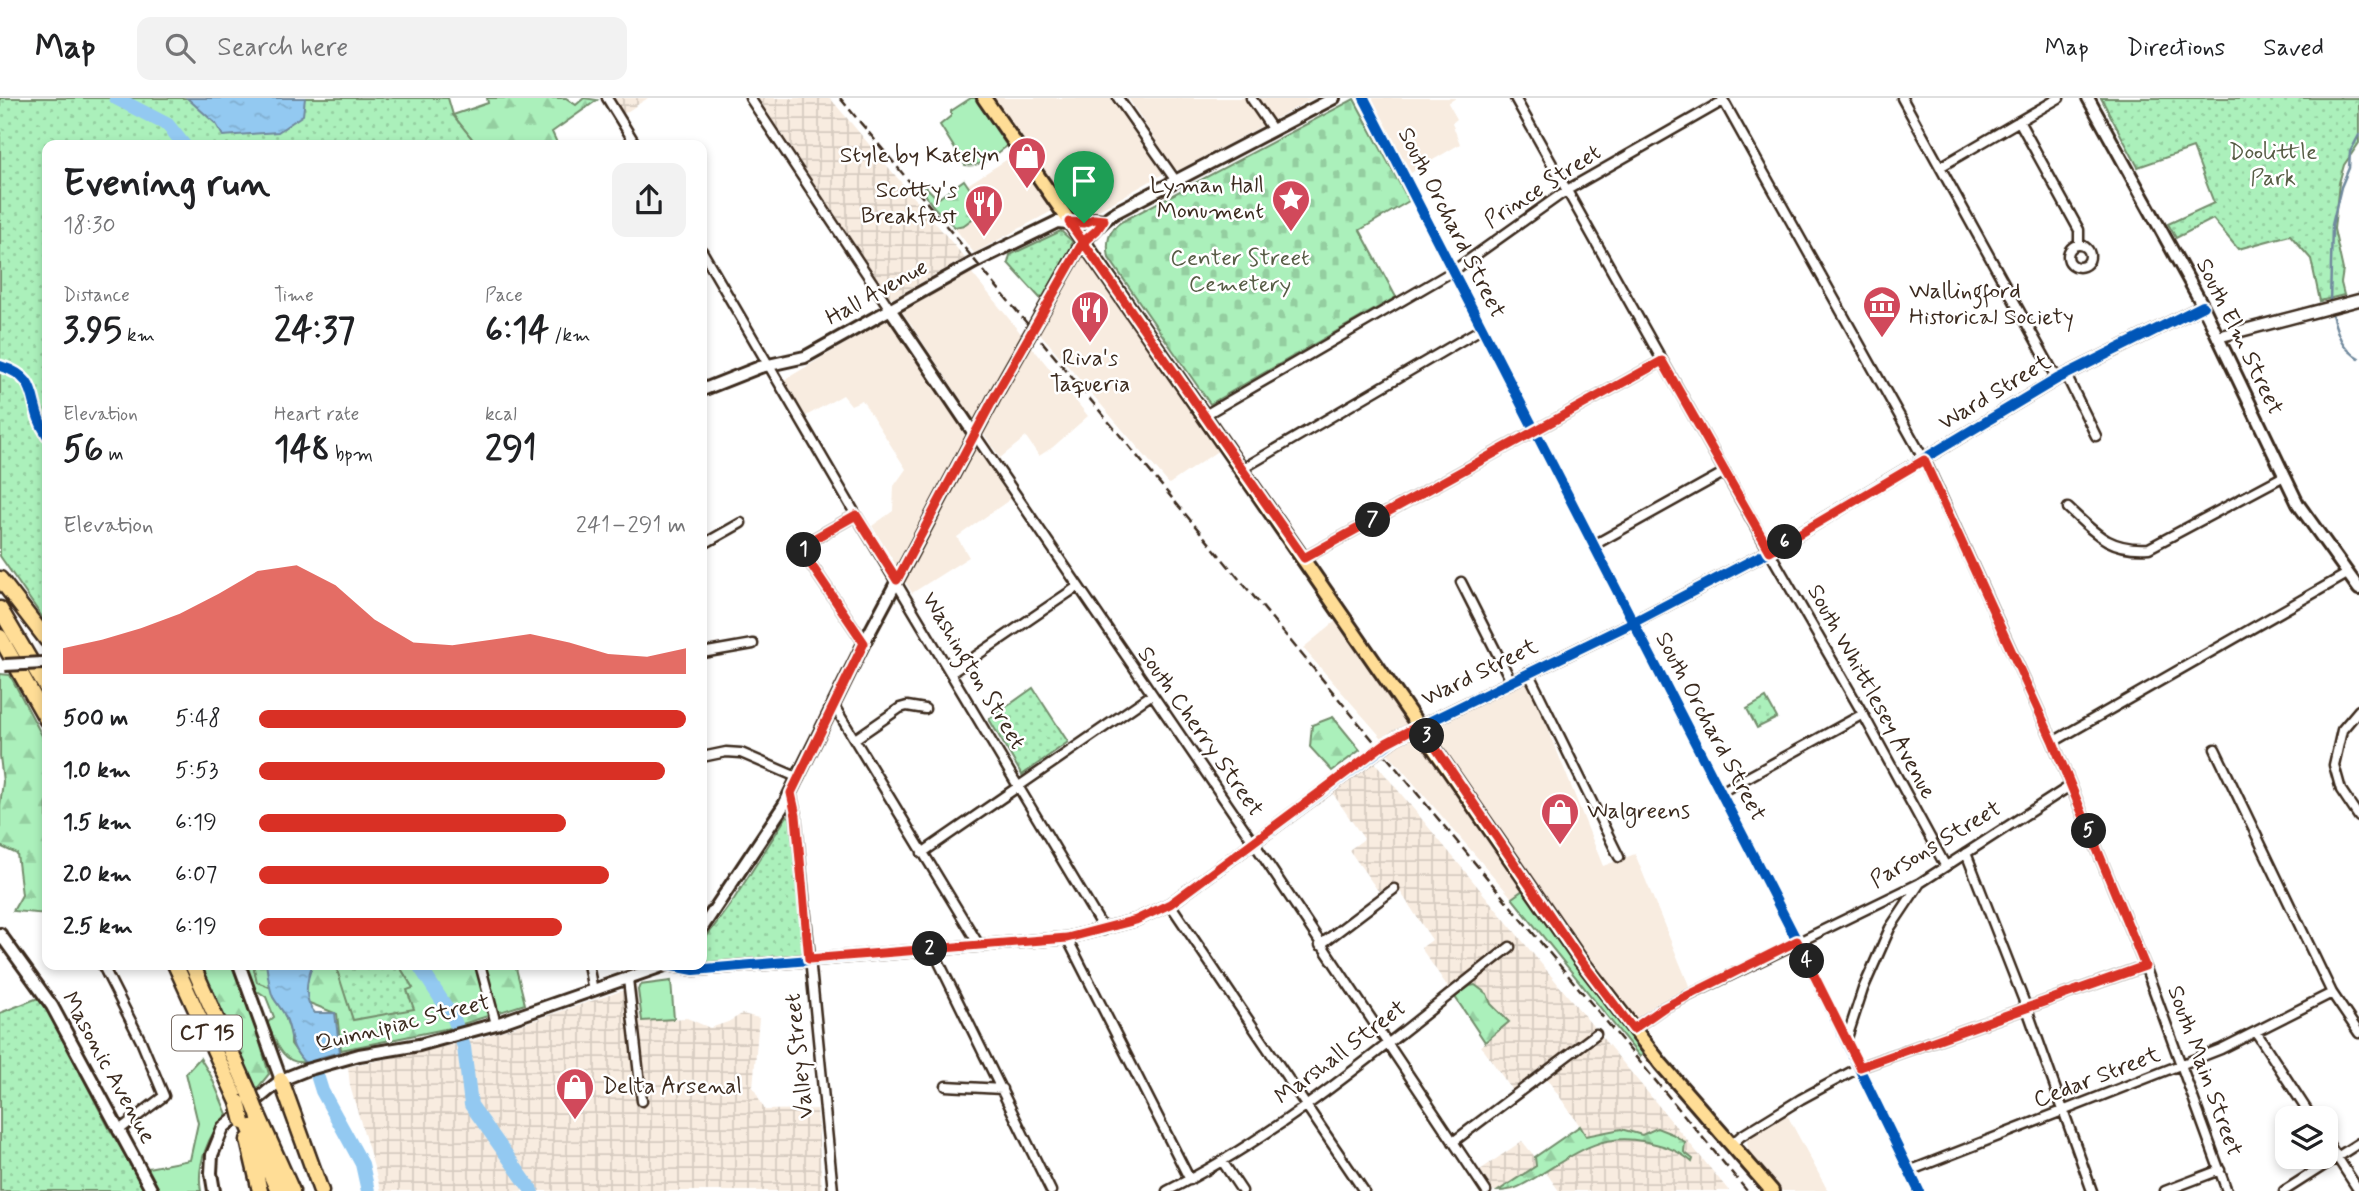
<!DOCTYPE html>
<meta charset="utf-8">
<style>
:root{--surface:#fff;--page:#f2f2f2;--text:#202124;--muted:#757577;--line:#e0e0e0;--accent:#d93025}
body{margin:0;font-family:Mynerve,sans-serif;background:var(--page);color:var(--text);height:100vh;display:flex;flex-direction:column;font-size:26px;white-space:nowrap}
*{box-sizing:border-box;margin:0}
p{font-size:23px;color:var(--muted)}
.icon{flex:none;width:38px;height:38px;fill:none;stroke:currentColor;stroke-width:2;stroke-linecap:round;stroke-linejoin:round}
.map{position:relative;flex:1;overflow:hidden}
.panel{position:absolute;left:42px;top:42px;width:665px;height:830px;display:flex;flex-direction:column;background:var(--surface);border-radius:14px;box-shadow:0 4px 10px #0003}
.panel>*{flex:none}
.fabs{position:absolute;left:2275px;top:1008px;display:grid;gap:14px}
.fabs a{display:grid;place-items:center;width:63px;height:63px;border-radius:14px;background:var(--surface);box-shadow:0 4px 10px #0003;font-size:35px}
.pin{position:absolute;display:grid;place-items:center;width:60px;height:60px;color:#fff;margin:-72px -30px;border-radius:50% 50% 50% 0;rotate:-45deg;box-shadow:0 0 7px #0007}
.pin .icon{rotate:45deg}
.km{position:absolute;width:35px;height:35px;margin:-18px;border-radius:50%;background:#222;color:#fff;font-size:19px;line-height:35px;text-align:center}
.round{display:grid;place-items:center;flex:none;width:74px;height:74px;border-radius:14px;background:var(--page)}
.summary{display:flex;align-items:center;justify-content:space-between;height:119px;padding:0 21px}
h1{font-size:38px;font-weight:700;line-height:52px}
.metrics{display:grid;grid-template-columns:repeat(3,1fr);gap:10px;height:119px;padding:7px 21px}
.metrics div{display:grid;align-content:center}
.metrics b{font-size:35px;font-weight:700}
.metrics small{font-size:19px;font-weight:400}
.metrics p{font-size:19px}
.chart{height:196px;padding:14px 21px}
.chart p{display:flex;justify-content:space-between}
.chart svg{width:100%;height:126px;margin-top:7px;fill:var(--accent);opacity:.7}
ul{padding:0 21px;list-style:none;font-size:23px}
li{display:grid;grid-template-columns:112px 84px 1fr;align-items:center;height:52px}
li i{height:18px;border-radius:9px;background:var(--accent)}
header{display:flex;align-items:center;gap:42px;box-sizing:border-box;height:98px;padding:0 35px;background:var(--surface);border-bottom:2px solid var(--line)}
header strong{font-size:33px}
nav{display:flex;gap:38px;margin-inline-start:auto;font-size:24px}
.search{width:490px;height:63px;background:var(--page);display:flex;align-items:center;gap:18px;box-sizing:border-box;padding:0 24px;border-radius:14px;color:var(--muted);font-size:26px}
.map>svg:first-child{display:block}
.built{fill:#f8ece0}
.industrial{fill:url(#industrial-grid)}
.green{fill:#abf0bb;stroke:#738d6c;stroke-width:2}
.forest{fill:url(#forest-firs);stroke:#738d6c;stroke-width:2}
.cemetery{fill:url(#cemetery-stones);stroke:#738d6c;stroke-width:2}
.park{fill:url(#park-dots);stroke:#738d6c;stroke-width:2}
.water{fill:url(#water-ripples);stroke:#70899d;stroke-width:2}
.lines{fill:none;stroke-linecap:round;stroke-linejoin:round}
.stream{stroke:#70899d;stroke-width:2.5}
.river{stroke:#93c9f1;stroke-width:14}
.minor-casing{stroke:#3b2a1e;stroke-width:13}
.tertiary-casing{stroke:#3b2a1e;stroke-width:15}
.secondary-casing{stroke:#3b2a1e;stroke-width:16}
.primary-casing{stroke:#3b2a1e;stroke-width:18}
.motorway-casing{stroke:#3b2a1e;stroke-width:19}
.minor{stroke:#fff;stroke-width:8}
.tertiary{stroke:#fff;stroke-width:10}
.secondary{stroke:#fff;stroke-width:10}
.primary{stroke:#ffdd96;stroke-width:12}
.motorway{stroke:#ffdd96;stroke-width:14}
.rail{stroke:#3b2a1e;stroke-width:2.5;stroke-dasharray:10 5;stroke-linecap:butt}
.secondary-bridge-casing{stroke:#3b2a1e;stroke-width:16;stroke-linecap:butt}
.motorway-bridge-casing{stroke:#3b2a1e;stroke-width:19;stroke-linecap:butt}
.secondary-bridge{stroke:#fff;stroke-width:10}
.motorway-bridge{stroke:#ffdd96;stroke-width:14}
.cycleway-casing{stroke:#fff;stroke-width:15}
.cycleway{stroke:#0057b8;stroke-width:10}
.route-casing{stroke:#fff;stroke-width:14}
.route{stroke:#d93025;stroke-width:9}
.labels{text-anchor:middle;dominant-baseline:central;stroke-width:5;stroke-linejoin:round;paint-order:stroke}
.shield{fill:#fff;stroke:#766a62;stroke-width:2}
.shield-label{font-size:21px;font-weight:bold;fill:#3b2a1e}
.park-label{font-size:23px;fill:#575c45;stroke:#fff}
.poi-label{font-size:23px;fill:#3b2a1e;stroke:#fff;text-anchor:end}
.street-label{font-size:23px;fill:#3b2a1e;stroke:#fff}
</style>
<header>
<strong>Map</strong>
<div class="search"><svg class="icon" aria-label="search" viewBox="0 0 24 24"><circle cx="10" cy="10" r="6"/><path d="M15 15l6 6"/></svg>Search here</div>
<nav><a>Map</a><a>Directions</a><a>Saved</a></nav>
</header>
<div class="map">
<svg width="2359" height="1093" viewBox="0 0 2359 1093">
<defs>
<pattern id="industrial-grid" width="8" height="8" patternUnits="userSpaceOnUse" patternTransform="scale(1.75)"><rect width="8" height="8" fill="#f8ece0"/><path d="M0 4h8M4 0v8" fill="none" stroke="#d6cbc0"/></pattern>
<pattern id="forest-firs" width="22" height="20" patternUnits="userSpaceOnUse" patternTransform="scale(1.75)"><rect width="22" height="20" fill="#abf0bb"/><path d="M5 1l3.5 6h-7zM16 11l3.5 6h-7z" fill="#94cea0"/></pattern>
<pattern id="cemetery-stones" width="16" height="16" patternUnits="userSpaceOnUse" patternTransform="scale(1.75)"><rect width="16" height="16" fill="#abf0bb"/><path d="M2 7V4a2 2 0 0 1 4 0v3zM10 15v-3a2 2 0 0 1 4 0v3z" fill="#94cea0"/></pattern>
<pattern id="park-dots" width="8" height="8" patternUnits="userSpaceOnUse" patternTransform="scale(1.75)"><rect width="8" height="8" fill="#abf0bb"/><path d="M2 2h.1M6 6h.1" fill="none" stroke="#94cea0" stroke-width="1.8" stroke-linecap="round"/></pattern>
<pattern id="water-ripples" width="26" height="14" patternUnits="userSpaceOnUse" patternTransform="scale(1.75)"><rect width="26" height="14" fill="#93c9f1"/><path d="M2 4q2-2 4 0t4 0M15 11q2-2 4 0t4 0" fill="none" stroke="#80adce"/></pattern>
</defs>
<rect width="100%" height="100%" fill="#fff"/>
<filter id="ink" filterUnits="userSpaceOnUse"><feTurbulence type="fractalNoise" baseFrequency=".0143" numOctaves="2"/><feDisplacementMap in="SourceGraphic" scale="14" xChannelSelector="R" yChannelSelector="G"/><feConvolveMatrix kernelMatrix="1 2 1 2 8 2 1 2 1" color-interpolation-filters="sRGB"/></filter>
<g filter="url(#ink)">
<path class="built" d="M993,0H1110L1163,76L1081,122L1075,117Z
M1128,0H1314L1179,72L1175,71Z
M1371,0H1456L1448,5L1457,21L1452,25L1460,46L1411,75Z
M1014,57L1052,113L974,155L951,125L955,129L984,113L967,87Z
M1084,159L1219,352L1169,386L1038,233L1077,165Z
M971,174L1088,318L1053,349L1039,358L1026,339L1000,360L902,213Z
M884,223H889L893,226L1012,400L957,439L969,459L912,495L872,428L893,413L894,388L906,371L862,302L851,307L843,297L806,318L784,282Z
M1337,522L1408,626L1382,640L1303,550Z
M1529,583L1603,768L1635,756L1690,890L1638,922L1618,901L1432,634L1435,628Z
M1410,638L1420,641L1523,792L1512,800L1386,653Z
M1786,1015L1828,1093H1782L1748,1054L1747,1040Z"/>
<path class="industrial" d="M612,0H648L622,17Z
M758,0H830L965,160L893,200L889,198Z
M1373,662L1729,1093H1559L1545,1073L1513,1093H1494L1480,1072L1522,1043L1535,1059L1580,1028L1545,978L1541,969L1512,992L1481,948L1485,943L1421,850L1432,842L1394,784L1379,794L1349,752L1364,741L1331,693Z
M636,888L640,923L687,920L710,930L728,924L742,916L759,920L753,989L765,1012L817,1011L822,1093H381L350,988L348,969L475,942Z"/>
<path class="green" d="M971,0H975L1007,48C995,57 981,70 965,67L940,27L951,18V13Z
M1523,792L1643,956L1640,959L1512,800Z
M244,866H253L257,884L271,889L273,899L284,915L291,936V946L304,964C282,967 275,941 267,925L274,919L266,899L259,894L255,895Z
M671,883L674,921L642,923L638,892L640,887Z
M200,960L211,978L227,1016C209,1036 196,1066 201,1093H160L148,1070L190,1062L198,1025L186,975Z"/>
<path class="forest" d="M487,0H566L576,7L584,0L597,2L552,34L558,47H477L453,17L488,5Z
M964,82L984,112L964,127L955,129C942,117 924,104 923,86L937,100H939Z
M0,576L10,577L47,647V816L13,813L22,797L17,756L0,748V707L3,684L0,658Z
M1333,619L1360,652L1332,673L1310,649L1312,627Z
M200,866H231L253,920L269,976L256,992Z
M253,866H347L337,872L407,892L412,889L398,866H515L525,906L450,930L341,952L337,916L257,884Z
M1475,887L1487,896L1491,906L1509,924L1485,944L1455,899L1470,888Z
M1580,1028L1586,1038L1621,1031L1642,1037L1657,1030L1672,1036L1685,1044L1684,1054L1693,1061L1692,1064C1677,1051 1662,1047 1642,1043C1599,1035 1573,1057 1538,1078C1524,1086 1515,1093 1498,1093L1536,1068L1535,1059Z"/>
<path class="cemetery" d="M1354,1L1409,103L1360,132L1396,199L1210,306L1109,160C1106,144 1108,133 1121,124Z"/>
<path class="park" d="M0,0H448L453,17L477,47H47V526L0,458Z
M2101,0H2359V45L2344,67L2339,85L2334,131L2343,172L2341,185L2344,197L2320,203L2311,161L2290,137L2238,151L2213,121L2176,140L2168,126L2214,105L2193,50L2138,69Z
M1061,133L1072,143L1071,149L1043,199L1040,200L1008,165L1010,157Z
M1033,590L1068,644L1022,677L989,621Z
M1766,600L1777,620L1757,630L1747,611Z
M787,718L792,719L804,854L797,858L702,866V845L734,801Z
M347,866H398L413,890L407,892L414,911L353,922L337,872Z
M38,900L49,915L109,1030L146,1093H0V915Z"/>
<path class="water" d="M187,0H305L303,17L278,34L223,38L216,26Z
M266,866H313C306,882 303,902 315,915H335L340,954L304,964C287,945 294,938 285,918C282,911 277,906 273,899C269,890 268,876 266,866Z"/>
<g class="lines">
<path class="stream" d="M2330,206L2332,127L2341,89L2349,70L2350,54L2359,37
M2331,213C2337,233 2340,250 2359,260"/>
<path class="river" d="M116,0L168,27L184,47
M418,866L454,921L464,949L471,1007L532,1093
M307,945L322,993L362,1066L368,1093"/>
<defs>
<path id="minor" d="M607,0L636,47
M750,0L890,211
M1118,0L1176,83
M1251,0L1273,32
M1364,0L1797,843L1919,1093
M1515,0L1773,460L1863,616L1945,767
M1722,0L1928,369L2053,644L2145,868L2227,1093
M1902,0L2057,281
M2019,23L2079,132V147
M1940,69L2059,0
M2068 158a11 11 0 1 1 22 0a11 11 0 1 1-22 0Z
M702,153L856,417L1104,832
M2066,277L2096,338
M1205,317L1453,173L1567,92L1723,3
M975,337L1254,745L1486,1093
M1242,371L1481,231
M2068,410C2095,435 2109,453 2149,450L2284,378
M856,417L810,443L803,451L808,462L864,545
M702,447L741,425
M1594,447L1725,374
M1304,460L1662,263
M1461,484L1511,583
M702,555L753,546
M1528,574L1619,759
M951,575L1077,489
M833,606L979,847
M2359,612L2342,632L2334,667L2341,692L2359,719
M855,641L900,610L907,608L925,611
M2053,644L2347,476
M2215,651L2332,895L2359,935
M702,659L726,654L741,655L799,680
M1721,694L1863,616
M791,695L796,718L833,1093
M922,755L1151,597
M1966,755L2027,911L2092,1093
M1170,806L1364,1093
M1067,840L1190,1082
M1320,847L1394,791
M932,850L1051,1093
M102,866L141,943L164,998L118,1033
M480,866L496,926
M588,866L593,893
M628,881L642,1003
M1633,931L1663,910L1920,785L2070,688
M2256,934L2312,1020
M1846,943L1863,891L1890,830L1920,785
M946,988L1002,991
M2326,1042L2359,1093
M1453,1044L1596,936
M1731,1047L1741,1038L1801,1001L1860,969L2145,868
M1222,1063L1242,1093
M1909,1073L2221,951L2332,895
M1167,1093C1291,1032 1401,933 1510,849
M2165,1093L2220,1072
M2284,1093L2359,1045"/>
<path id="tertiary" d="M2218,239L2359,202
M667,867L694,872L1067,840L1136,822L1170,806L1396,640L1632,525L1770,453L2057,281L2203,208"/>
<path id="secondary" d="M2088,0L2203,208L2298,406L2359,491
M890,211L975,337
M702,292L760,269L805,259L975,164L1057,124L1080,126L1094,121L1104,122
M702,830L784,707L864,545L995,298L1080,148C1091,136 1102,122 1116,114L1334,0
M0,836L52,908L152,1093
M239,866L281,982
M214,1093L211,1075L212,1057L223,1030L281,982L306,972L359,957L419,947L496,926L668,866"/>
<path id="primary" d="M984,0L1579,860L1661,966L1772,1093"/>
<path id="motorway" d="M0,481L47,542
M0,511L47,591
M0,539L47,622
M175,866L238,1004
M192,866L249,994
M281,982L321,1093
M256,1012L292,1093
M246,1022L278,1093
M248,1042L260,1093"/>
</defs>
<use href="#minor" class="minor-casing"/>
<use href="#tertiary" class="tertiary-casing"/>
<use href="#secondary" class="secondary-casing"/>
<use href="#primary" class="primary-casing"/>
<use href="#motorway" class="motorway-casing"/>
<use href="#minor" class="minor"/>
<use href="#tertiary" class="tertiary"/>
<use href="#secondary" class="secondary"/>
<use href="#primary" class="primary"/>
<use href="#motorway" class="motorway"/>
<path class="rail" d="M840,0L1747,1093"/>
<defs>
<path id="secondary-bridge" d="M5,567L43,565"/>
<path id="motorway-bridge" d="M249,994L256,1012
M238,1004L243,1024"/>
</defs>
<use href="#secondary-bridge" class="secondary-bridge-casing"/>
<use href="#motorway-bridge" class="motorway-bridge-casing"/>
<use href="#secondary-bridge" class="secondary-bridge"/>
<use href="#motorway-bridge" class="motorway-bridge"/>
<defs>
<path id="cycleway" d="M1364,0L1797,843L1919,1093
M0,268C44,281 26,306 47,337
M667,867L694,872L1067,840L1136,822L1170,806L1396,640L1632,525L1770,453L2057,281L2203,208"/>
</defs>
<use href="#cycleway" class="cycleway-casing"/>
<use href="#cycleway" class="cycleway"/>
</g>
</g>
<g class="lines" filter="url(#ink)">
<defs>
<path id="route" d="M1084,125L1069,124L1083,144L995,298L897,482L856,417L810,443L803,451L808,462L864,545L791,695L796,718L809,861L1067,840L1136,822L1170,806L1386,645L1420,627L1579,860L1633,931L1663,910L1797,843L1860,969L2145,868L2053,644L1924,362L1770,453L1662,263L1304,460L1083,144L1097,132L1104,122L1094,121L1084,125"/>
</defs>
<use href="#route" class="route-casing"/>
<use href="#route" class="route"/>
</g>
<defs>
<symbol id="shop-pin" viewBox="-11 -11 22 30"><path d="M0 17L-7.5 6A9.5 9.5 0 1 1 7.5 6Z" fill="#d1495b" stroke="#fff"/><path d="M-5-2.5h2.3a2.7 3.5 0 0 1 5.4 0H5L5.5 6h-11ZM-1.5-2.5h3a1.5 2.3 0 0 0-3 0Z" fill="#fff"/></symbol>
<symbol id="sight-pin" viewBox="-11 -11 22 30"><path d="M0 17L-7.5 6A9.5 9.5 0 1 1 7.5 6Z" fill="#d1495b" stroke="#fff"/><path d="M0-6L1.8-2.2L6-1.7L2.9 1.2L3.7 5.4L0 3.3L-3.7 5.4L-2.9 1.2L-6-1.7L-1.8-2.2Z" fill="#fff"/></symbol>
<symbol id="restaurant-pin" viewBox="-11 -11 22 30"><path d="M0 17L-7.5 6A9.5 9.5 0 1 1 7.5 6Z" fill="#d1495b" stroke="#fff"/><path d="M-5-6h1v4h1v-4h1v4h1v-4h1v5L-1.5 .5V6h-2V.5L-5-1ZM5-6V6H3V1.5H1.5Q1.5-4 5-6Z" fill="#fff"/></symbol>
<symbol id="museum-pin" viewBox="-11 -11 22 30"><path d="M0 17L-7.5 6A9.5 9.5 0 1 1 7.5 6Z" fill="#d1495b" stroke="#fff"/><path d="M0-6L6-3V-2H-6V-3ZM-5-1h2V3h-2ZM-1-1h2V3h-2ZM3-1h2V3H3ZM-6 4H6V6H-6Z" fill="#fff"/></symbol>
</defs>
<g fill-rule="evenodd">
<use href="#shop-pin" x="1005" y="36" width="44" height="60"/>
<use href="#sight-pin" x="1269" y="79" width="44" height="60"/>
<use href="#restaurant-pin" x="962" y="84" width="44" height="60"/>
<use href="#museum-pin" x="1860" y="185" width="44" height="60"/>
<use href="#restaurant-pin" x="1068" y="190" width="44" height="60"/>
<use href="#shop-pin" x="1538" y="692" width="44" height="60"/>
<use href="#shop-pin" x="553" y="967" width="44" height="60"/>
</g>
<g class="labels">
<rect class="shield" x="172" y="917.5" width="70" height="35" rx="5"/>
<g class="shield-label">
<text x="207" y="935">CT 15</text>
</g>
<g class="park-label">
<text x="2273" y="55">Doolittle<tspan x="2273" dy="26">Park</tspan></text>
<text x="1240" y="161">Center Street<tspan x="1240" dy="26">Cemetery</tspan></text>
</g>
<g class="poi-label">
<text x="1000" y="58">Style by Katelyn</text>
<text x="1264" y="88">Lyman Hall<tspan x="1264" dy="26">Monument</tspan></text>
<text x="957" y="93">Scotty's<tspan x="957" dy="26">Breakfast</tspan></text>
<text x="1909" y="194" text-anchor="start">Wallingford<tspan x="1909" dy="26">Historical Society</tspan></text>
<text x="1090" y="261" text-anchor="middle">Riva's<tspan x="1090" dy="26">Taqueria</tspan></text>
<text x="1587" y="714" text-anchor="start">Walgreens</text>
<text x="602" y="989" text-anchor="start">Delta Arsenal</text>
</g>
<g class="street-label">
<text transform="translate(1543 89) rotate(-33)">Prince Street</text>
<text transform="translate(1451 125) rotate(63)">South Orchard Street</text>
<text transform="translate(877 195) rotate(-29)">Hall Avenue</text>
<text transform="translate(2239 239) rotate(64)">South Elm Street</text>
<text transform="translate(1995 295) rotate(-31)">Ward Street</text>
<text transform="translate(973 573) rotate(59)">Washington Street</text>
<text transform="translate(1480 575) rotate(-26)">Ward Street</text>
<text transform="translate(1871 594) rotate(61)">South Whittlesey Avenue</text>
<text transform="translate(1710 629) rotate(62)">South Orchard Street</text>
<text transform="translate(1200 634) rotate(55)">South Cherry Street</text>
<text transform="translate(1936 747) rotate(-31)">Parsons Street</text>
<text transform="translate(403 926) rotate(-14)">Quinnipiac Street</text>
<text transform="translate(1341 955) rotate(-37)">Marshall Street</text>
<text transform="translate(800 958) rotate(-96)">Valley Street</text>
<text transform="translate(108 970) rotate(61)">Masonic Avenue</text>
<text transform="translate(2204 973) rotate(70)">South Main Street</text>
<text transform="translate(2097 980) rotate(-21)">Cedar Street</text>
</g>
</g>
</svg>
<div class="fabs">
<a><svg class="icon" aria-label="layers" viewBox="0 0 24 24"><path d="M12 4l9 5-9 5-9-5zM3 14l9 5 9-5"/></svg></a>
</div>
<div class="pin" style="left:1084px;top:125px;background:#1e9e55"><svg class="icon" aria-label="arrive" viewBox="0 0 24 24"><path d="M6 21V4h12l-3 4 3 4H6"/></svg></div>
<b class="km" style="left:804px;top:452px">1</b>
<b class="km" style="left:930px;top:851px">2</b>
<b class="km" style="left:1427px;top:638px">3</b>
<b class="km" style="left:1807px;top:863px">4</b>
<b class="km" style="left:2089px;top:733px">5</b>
<b class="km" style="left:1785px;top:444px">6</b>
<b class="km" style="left:1373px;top:422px">7</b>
<section class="panel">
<div class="summary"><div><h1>Evening run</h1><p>18:30</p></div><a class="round"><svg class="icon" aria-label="share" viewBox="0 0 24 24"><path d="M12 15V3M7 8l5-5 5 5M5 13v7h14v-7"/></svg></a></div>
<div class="metrics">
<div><p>Distance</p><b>3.95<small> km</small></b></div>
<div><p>Time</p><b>24:37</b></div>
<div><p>Pace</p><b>6:14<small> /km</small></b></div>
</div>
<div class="metrics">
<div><p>Elevation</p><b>56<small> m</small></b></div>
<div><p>Heart rate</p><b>148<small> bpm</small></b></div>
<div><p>kcal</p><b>291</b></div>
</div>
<div class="chart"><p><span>Elevation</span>241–291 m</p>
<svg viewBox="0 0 160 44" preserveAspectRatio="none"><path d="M0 44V35L10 32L20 28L30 23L40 16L50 8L60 6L70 13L80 25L90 33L100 34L110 32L120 30L130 33L140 37L150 38L160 35V44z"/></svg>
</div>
<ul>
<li><b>500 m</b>5:48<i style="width:100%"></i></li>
<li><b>1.0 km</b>5:53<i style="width:95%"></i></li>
<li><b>1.5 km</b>6:19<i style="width:72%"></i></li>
<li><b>2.0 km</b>6:07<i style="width:82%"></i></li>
<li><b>2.5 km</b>6:19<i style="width:71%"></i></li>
</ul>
</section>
</div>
